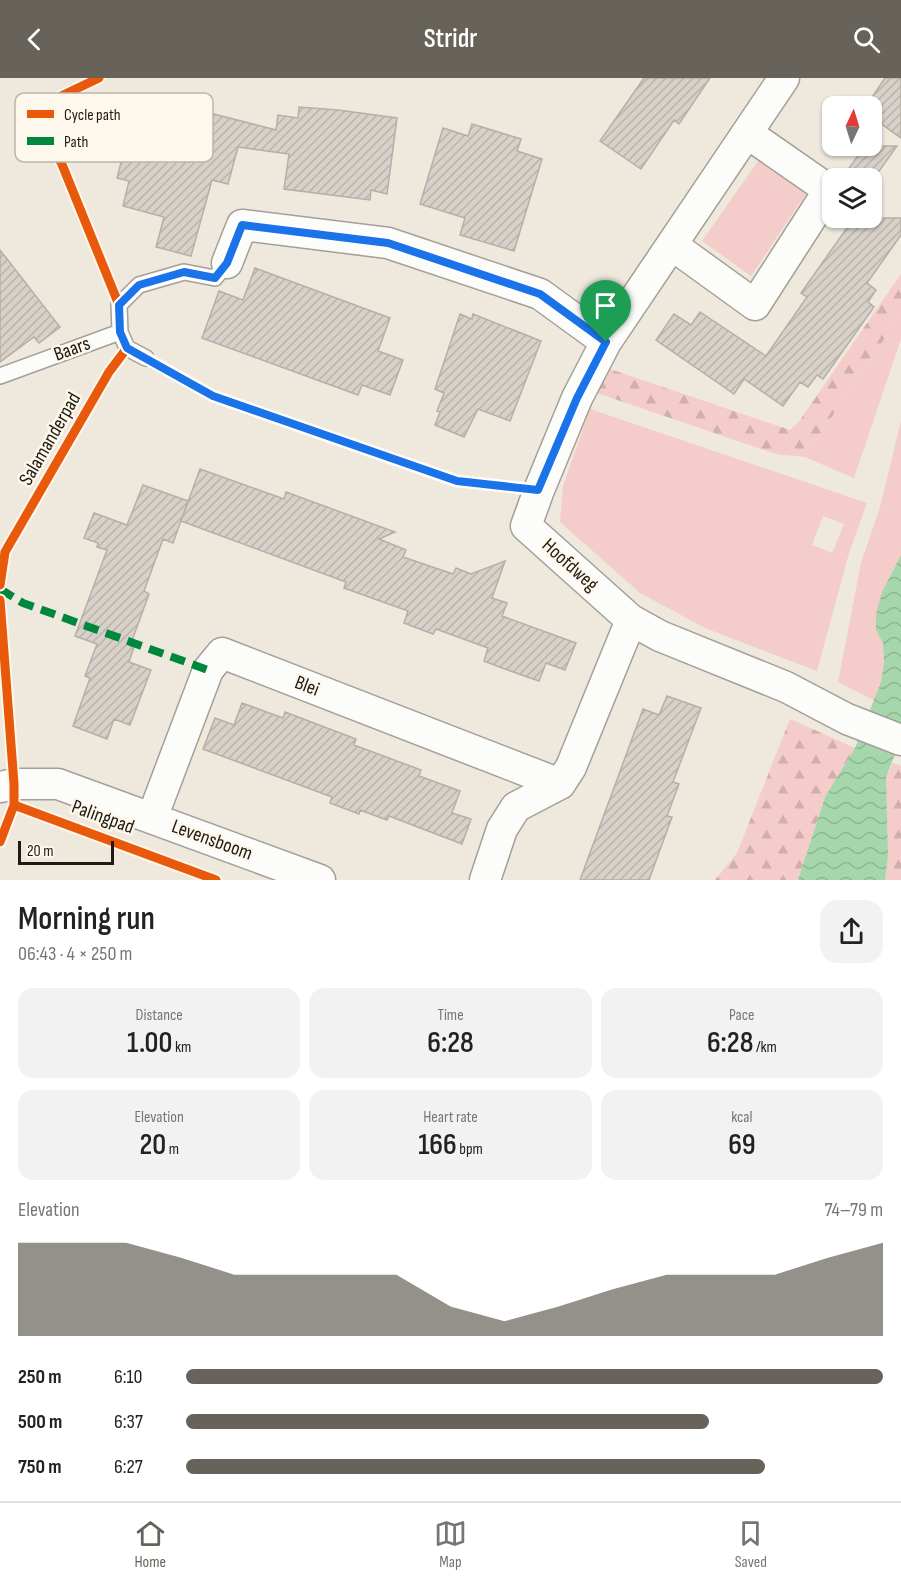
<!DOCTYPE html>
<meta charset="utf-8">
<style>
:root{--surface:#fff;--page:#f2f2f2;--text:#222;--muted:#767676;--line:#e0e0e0;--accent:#67635a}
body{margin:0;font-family:"Sofia Sans Condensed",sans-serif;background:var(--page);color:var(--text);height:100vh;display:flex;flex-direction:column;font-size:22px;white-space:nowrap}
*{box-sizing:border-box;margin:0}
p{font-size:20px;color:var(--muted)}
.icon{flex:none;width:33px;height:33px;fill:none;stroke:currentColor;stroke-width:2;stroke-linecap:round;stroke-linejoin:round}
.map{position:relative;height:802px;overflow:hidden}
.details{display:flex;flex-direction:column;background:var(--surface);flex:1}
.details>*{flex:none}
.needle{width:39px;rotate:4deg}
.tools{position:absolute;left:822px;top:18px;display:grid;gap:12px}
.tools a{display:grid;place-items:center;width:60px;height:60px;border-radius:12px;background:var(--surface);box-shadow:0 2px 4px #0004;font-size:30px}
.scale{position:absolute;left:18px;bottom:15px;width:96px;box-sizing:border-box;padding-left:6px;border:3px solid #1f1b14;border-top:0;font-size:16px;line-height:21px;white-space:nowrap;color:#1f1b14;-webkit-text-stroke:4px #fef7ec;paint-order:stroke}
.pin{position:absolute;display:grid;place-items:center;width:51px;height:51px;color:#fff;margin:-62px -26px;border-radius:50% 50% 50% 0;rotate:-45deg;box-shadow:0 0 6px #0007}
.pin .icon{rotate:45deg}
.round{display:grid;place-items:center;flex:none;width:63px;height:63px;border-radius:18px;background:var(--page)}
.summary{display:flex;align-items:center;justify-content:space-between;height:102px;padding:0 18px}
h1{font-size:33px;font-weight:600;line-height:45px}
.stats{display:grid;grid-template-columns:repeat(3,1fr);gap:9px;height:102px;padding:6px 18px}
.stats div{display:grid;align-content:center;border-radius:15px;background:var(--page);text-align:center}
.stats b{font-size:30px;font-weight:600}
.stats small{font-size:16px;font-weight:400}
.stats p{font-size:16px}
.chart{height:168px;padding:12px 18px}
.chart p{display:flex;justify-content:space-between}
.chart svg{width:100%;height:108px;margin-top:6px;fill:var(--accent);opacity:.7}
ul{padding:0 18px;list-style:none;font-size:20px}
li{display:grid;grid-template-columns:96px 72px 1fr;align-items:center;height:45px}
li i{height:15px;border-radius:8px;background:var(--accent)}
header{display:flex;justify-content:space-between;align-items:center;height:78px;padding:0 18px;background:var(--accent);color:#fff;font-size:27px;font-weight:600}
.menu{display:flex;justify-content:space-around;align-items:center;height:84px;border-top:2px solid var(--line);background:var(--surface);font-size:16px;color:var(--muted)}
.menu a{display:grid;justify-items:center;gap:3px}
.menu .current{color:var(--accent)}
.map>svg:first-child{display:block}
.green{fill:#f4ccca;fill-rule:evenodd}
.forest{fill:url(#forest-firs)}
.water{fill:url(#water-waves)}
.building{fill:url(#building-hatch);stroke:#b5afa8;stroke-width:1.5}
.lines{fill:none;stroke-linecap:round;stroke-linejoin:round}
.lane-casing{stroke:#a49f97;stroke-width:18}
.street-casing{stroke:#a49f97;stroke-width:33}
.lane{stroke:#fcfcfa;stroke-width:15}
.street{stroke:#fcfcfa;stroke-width:30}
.quiet{stroke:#00873e;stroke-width:8;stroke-dasharray:15 8;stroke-linecap:butt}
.cycleway-casing{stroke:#fef7ec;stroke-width:13}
.cycleway{stroke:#e8590c;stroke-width:9}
.route-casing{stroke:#fff;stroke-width:12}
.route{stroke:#1a73e8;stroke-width:8}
.labels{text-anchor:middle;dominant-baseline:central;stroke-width:5;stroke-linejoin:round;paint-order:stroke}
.street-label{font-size:20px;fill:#1f1b14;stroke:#fef7ec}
.key{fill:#fef7ec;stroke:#bbb5ab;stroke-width:1.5}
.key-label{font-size:16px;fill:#1f1b14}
</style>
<header><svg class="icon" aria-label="back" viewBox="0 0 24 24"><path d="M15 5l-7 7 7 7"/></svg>Stridr<svg class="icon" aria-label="search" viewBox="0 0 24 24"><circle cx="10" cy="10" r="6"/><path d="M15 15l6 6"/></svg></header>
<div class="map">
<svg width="901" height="802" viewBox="0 0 901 802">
<defs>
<pattern id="forest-firs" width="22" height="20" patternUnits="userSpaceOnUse" patternTransform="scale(1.5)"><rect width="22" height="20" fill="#f4ccca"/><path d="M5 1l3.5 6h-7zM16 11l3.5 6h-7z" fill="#d1afad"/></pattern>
<pattern id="water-waves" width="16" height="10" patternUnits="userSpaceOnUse" patternTransform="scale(1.5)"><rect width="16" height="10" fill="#a6d6ab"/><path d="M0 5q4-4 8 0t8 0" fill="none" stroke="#8eb792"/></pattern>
<pattern id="building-hatch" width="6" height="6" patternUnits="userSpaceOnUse" patternTransform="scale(1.5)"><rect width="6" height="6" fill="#d8d1ca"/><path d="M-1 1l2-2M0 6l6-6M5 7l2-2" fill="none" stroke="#b9b3ad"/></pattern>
</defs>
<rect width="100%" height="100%" fill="#eee8dd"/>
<path class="green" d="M761,79L809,111L751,198L702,163Z
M901,236V261L854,400L805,379Z
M590,331L867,425L849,475L817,593L705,550L640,515L560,444L563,408ZM823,438L844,446L832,475L812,467Z
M901,343V477L882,514L876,552L883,565L884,585L881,604L875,623L838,604L861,485L880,429Z"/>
<path class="forest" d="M901,196V236L805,379L776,376L597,315L607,290L790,352L798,345Z
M790,641L855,670L825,719L798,802H715L737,775Z
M893,685L901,688V802H885L888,777L886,699Z"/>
<path class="water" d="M901,477V662L886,699L888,777L885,802H798L825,719L855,670L881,604L884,585L883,565L876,552V536L882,514Z"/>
<path class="building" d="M644,0H710L679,46L674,42L641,91L600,63Z
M885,0H901V60L872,39V28H866Z
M146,16L172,23L171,25L276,52L278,37L298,40L299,29L338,32L397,40L387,116L371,112L370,122L284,111L289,76L238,69L228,106L212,102L191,178L156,169L164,139L123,128L129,103L117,100L130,50L136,52Z
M472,46L521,61L517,73L542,81L514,173L460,157L465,140L420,126L443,50L468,58Z
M865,68H897L872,103V100H858L847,93Z
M854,140H901V157L867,205L876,212L868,224L874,229L823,301L817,297L808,309L800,304L783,328L744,301L734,316L656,262L674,236L691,247L700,234L766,278L807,219L801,215Z
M0,172L60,249L39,265L34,259L0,284Z
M255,190L390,240L378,273L403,282L390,317L362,307L358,317L202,260L219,213L243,222Z
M460,236L472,241L473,236L541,263L510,343L478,331L464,359L435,347L440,334L437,333L444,315L435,311Z
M200,391L284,421L286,414L395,454L379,461L406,472L403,479L453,496L456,490L471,496L505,483L492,520L507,525L502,538L576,565L565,592L546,585L539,603L502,590L484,583L488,570L436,551L433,556L404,545L408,533L344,510L346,504L181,443Z
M143,407L188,423L173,465L163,461L144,513L149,516L130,568L134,569L129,584L151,592L130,647L114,641L107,661L73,648L90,600L85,598L97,566L75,558L107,472L97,469L98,465L84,460L94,435L127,447Z
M667,618L701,630L673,704L679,706L667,738L672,739L649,802H580L643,631L659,637Z
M242,625L283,640L285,634L356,661L354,667L421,692L419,698L460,713L452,735L471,741L462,766L389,738L387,742L360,732L359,736L330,725L332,719L203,671L215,640L234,647Z"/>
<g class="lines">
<defs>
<path id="lane" d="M120,254L127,270L146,280
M0,298L120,254L119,227L139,207L184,194L215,200L227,185"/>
<path id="street" d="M784,0L606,264L577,320L539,412L526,448L631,542L660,558L786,609L847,641L901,662
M672,167L755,227L829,112L747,55
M227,185L242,147L388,165L540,216L606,264
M0,709L14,706H58L320,802
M152,740L208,592L222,575L560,706
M485,802L502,751L516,729L560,706L571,689L631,542"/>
</defs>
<use href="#lane" class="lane-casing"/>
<use href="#street" class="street-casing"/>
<use href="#lane" class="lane"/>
<use href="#street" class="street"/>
<path class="quiet" d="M0,511L23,525L208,592"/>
<defs>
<path id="cycleway" d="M99,0L57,20L52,72L61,84L119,227
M146,280L213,318L457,403L539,412
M0,507L5,474L109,294L127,270
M0,522L14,706V727L0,764
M14,727L216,802"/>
</defs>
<use href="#cycleway" class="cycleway-casing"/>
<use href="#cycleway" class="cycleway"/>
</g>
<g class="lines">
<defs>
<path id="route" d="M242,147L388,165L540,216L606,264L577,320L538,412L457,403L213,318L127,270L120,254L119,227L139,207L184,194L215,200L227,185Z"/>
</defs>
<use href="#route" class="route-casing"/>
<use href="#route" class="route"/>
</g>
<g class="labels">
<g class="street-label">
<text transform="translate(72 271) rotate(-20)">Baars</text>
<text transform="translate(50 361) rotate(-60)">Salamanderpad</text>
<text transform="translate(570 487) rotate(42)">Hoofdweg</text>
<text transform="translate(307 608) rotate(21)">Blei</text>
<text transform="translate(103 739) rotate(20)">Palingpad</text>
<text transform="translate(212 762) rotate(20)">Levensboom</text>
</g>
</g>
<rect x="15" y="15" width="198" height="69" rx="9" class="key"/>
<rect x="27" y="32" width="27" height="8" fill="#e8590c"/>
<rect x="27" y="59" width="27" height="8" fill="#00873e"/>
<g class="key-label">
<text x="64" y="42">Cycle path</text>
<text x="64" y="69">Path</text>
</g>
</svg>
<div class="tools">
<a><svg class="needle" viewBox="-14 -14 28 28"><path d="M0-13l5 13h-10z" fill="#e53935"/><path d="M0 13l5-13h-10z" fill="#767676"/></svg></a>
<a><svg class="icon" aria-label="layers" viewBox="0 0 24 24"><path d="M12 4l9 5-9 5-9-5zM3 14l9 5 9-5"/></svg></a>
</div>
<div class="scale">20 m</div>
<div class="pin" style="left:606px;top:264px;background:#1e9e55"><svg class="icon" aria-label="arrive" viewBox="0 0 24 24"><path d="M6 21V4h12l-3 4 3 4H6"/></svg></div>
</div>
<section class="details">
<div class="summary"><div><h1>Morning run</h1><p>06:43 · 4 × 250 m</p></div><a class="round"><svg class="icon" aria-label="share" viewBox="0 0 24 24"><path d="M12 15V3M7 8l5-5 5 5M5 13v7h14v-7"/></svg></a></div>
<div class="stats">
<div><p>Distance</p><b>1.00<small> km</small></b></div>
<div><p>Time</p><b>6:28</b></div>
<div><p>Pace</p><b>6:28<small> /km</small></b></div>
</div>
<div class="stats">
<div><p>Elevation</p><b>20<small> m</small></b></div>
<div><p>Heart rate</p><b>166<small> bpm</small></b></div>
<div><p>kcal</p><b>69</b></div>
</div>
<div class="chart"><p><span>Elevation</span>74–79 m</p>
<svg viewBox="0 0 160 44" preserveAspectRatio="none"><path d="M0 44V6L10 6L20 6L30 12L40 19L50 19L60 19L70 19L80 32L90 38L100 32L110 25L120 19L130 19L140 19L150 12L160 6V44z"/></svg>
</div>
<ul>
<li><b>250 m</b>6:10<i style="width:100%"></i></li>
<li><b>500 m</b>6:37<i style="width:75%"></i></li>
<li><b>750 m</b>6:27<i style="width:83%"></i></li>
</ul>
</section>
<nav class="menu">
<a class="current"><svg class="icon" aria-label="home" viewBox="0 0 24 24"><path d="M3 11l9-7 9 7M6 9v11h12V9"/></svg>Home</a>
<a><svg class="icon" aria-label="map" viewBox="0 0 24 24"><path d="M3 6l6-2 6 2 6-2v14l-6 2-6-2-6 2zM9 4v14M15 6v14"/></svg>Map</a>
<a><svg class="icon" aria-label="saved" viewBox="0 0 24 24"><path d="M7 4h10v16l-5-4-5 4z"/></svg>Saved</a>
</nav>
